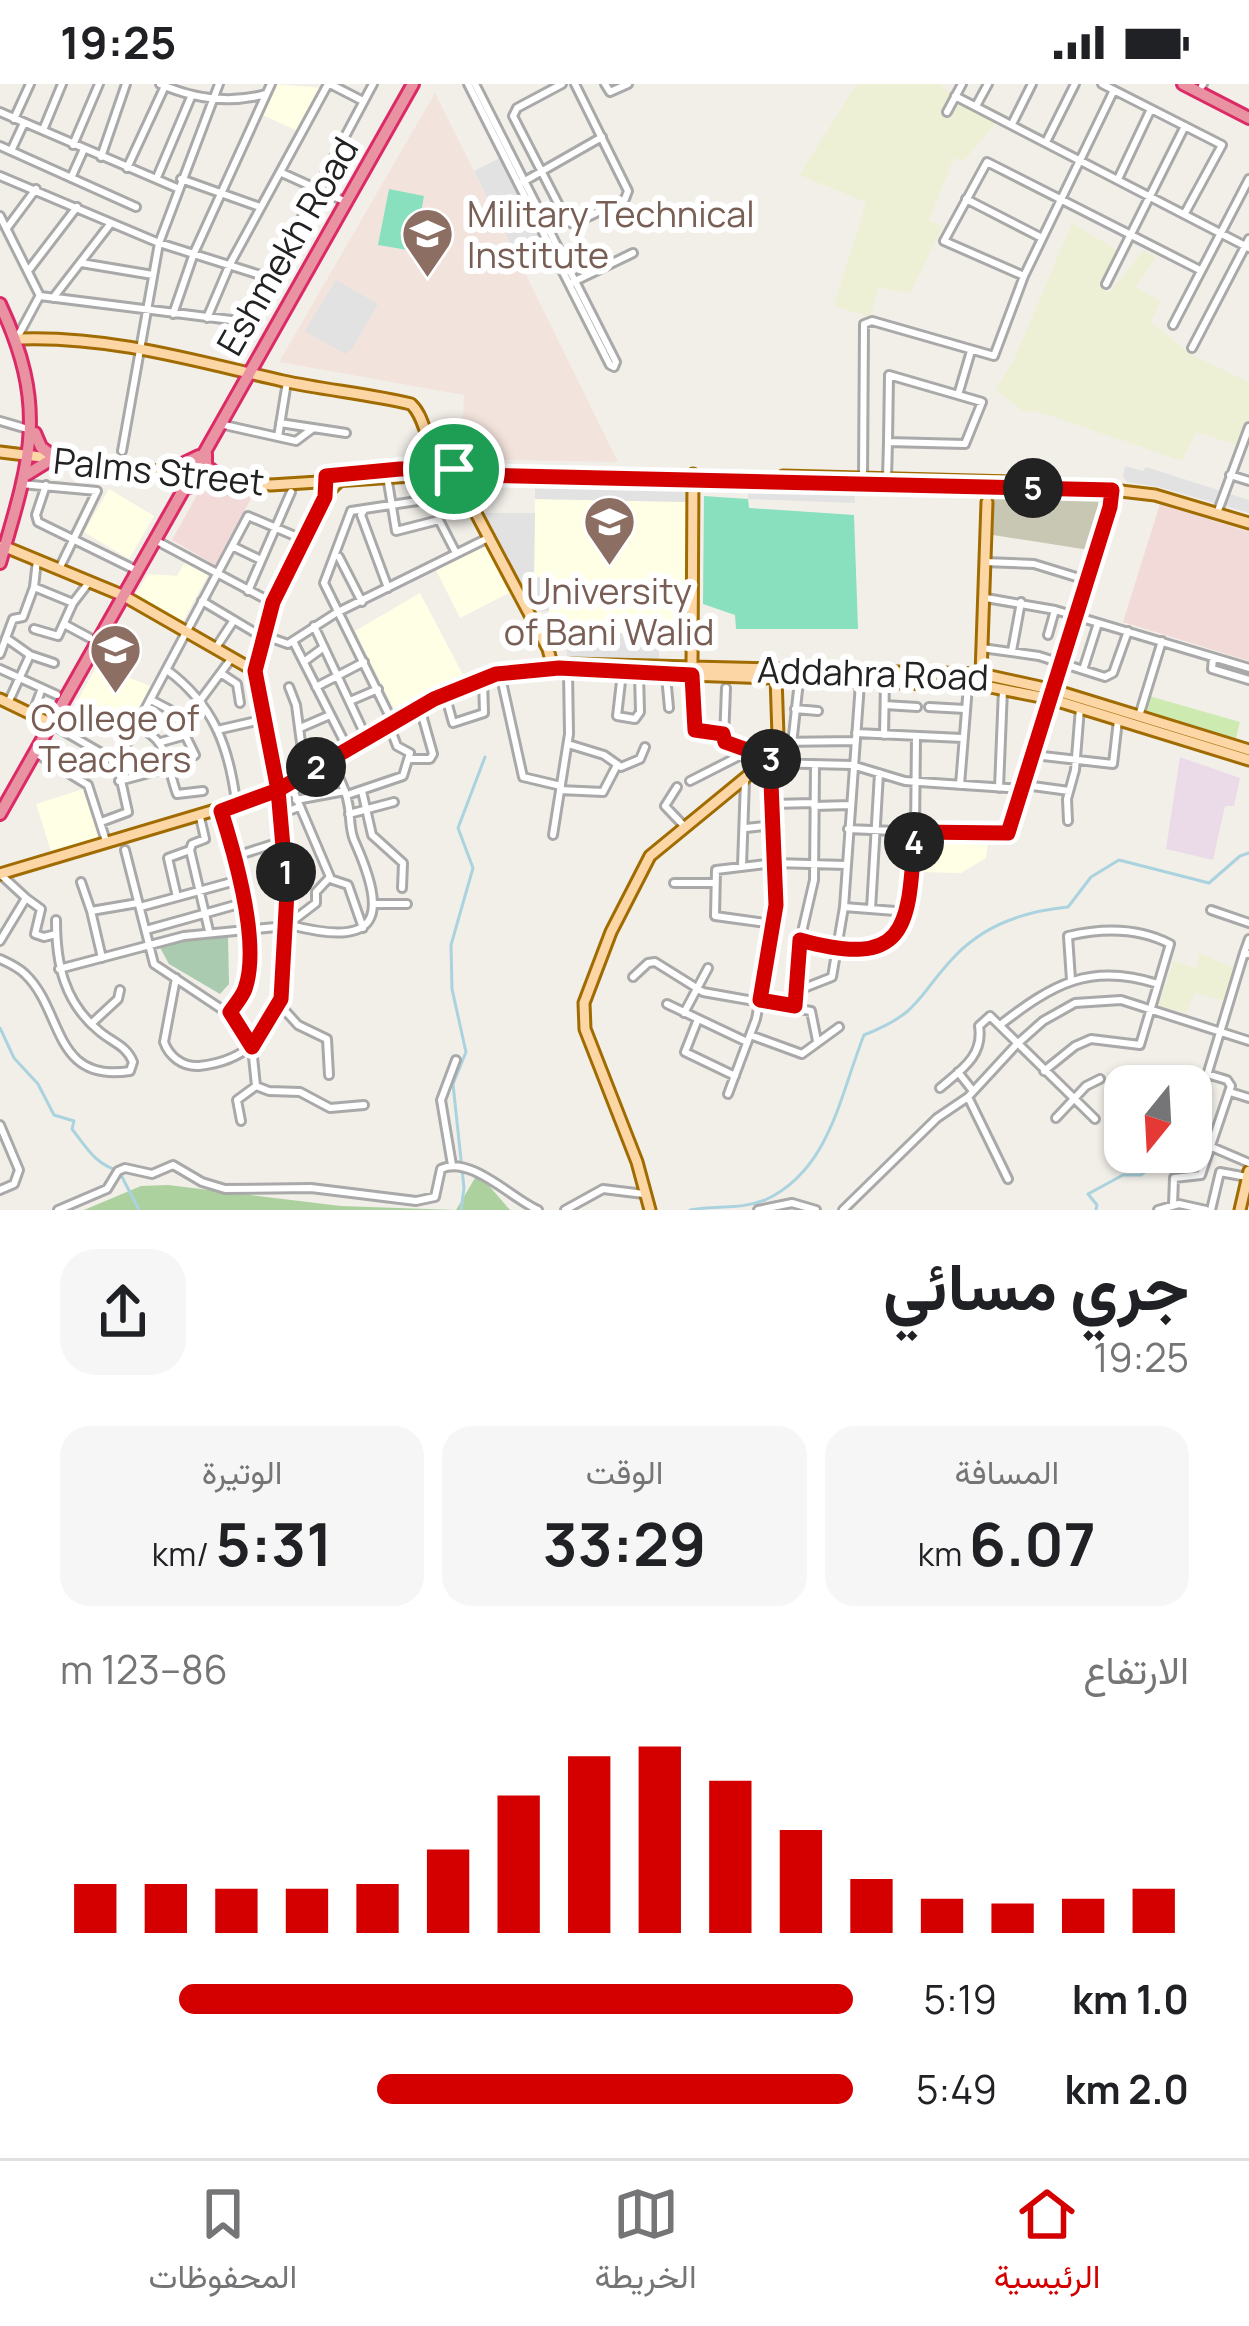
<!DOCTYPE html>
<html lang="ar">
<meta charset="utf-8">
<style>
:root{--surface:#fff;--page:#f6f6f6;--text:#202124;--muted:#757577;--line:#e0e0e0;--accent:#d40000}
body{margin:0;font-family:Manrope,Vazirmatn,sans-serif;background:var(--page);color:var(--text);direction:rtl;height:100vh;display:flex;flex-direction:column;font-size:45px;white-space:nowrap}
*{box-sizing:border-box;margin:0}
p{font-size:39px;color:var(--muted)}
.icon{flex:none;width:66px;height:66px;fill:none;stroke:currentColor;stroke-width:2;stroke-linecap:round;stroke-linejoin:round}
.map{position:relative;height:1126px;overflow:hidden;direction:ltr}
.side{display:flex;flex-direction:column;background:var(--surface);flex:1}
.side>*{flex:none}
.needle{width:78px;rotate:198deg}
.tools{position:absolute;left:1104px;top:981px;display:grid;gap:24px}
.tools a{display:grid;place-items:center;width:108px;height:108px;border-radius:24px;background:var(--surface);box-shadow:0 3px 9px #0004;font-size:60px}
.pin{position:absolute;display:grid;place-items:center;width:102px;height:102px;color:#fff;margin:-51px;border:6px solid #fff;border-radius:50%;box-shadow:0 3px 12px #0007}
.km{position:absolute;width:60px;height:60px;margin:-30px;border-radius:50%;background:#222;color:#fff;font-size:33px;line-height:60px;text-align:center}
.round{display:grid;place-items:center;flex:none;width:126px;height:126px;border-radius:36px;background:var(--page)}
.head{display:flex;align-items:center;justify-content:space-between;height:204px;padding:0 60px}
h1{font-size:66px;font-weight:700;line-height:90px}
.metrics{display:grid;grid-template-columns:repeat(3,1fr);gap:18px;height:204px;padding:12px 60px}
.metrics div{display:grid;align-content:center;border-radius:30px;background:var(--page);text-align:center}
.metrics b{font-size:60px;font-weight:700}
.metrics small{font-size:33px;font-weight:400}
.metrics p{font-size:33px}
.chart{height:336px;padding:24px 60px}
.chart p{display:flex;justify-content:space-between}
.chart svg{width:100%;height:216px;margin-top:12px;stroke:var(--accent);stroke-width:6}
ul{padding:0 60px;list-style:none;font-size:39px}
li{display:grid;grid-template-columns:192px 144px 1fr;align-items:center;height:90px}
li i{height:30px;border-radius:15px;background:var(--accent)}
.status{display:flex;justify-content:space-between;align-items:center;height:84px;padding:0 60px;background:var(--surface);direction:ltr}
.status svg{height:33px;fill:currentColor}
.dock{display:flex;justify-content:space-around;align-items:center;height:168px;border-top:3px solid var(--line);background:var(--surface);font-size:33px;color:var(--muted)}
.dock a{display:grid;justify-items:center;gap:6px}
.dock .on{color:var(--accent)}
.map>svg:first-child{display:block}
.commercial{fill:#f2dad9}
.industrial{fill:#ebdbe8}
.education{fill:#ffffe5}
.military{fill:#f3e3dd}
.construction{fill:#c7c7b4}
.farmland{fill:#eef0d5}
.grass{fill:#cdebb0}
.forest{fill:#add19e}
.cemetery{fill:#aacbaf}
.pitch{fill:#88e0be}
.parking{fill:#e2e2e2}
.lines{fill:none;stroke-linecap:round;stroke-linejoin:round}
.stream{stroke:#aad3df;stroke-width:3}
.minor-casing{stroke:#a9a9a9;stroke-width:12}
.major-casing{stroke:#a06b00;stroke-width:15}
.highway-casing{stroke:#dc2a67;stroke-width:16}
.minor{stroke:#fff;stroke-width:6}
.major{stroke:#fcd6a4;stroke-width:9}
.highway{stroke:#e892a2;stroke-width:10}
.route-casing{stroke:#fff;stroke-width:24}
.route{stroke:#d40000;stroke-width:15}
.labels{text-anchor:middle;dominant-baseline:central;stroke-width:12;stroke-linejoin:round;paint-order:stroke}
.education-label{font-size:36px;fill:#785e54;stroke:#fff}
.street-label{font-size:36px;fill:#222;stroke:#fff}
</style>
<div class="status"><b>19:25</b><svg viewBox="0 0 49 12"><path d="M0 12V9h3v3zM5 12V6h3v6zM10 12V3h3v9zM15 12V0h3v12zM26 1h20v11H26zM47 4h2v5h-2z"/></svg></div>
<div class="map">
<svg width="1249" height="1126" viewBox="0 0 1249 1126">
<rect width="100%" height="100%" fill="#f2efe9"/>
<path class="commercial" d="M202,402L255,407L215,481L172,456Z
M1160,420L1249,448V577L1123,538Z"/>
<path class="industrial" d="M1180,673L1240,694L1234,722H1225L1213,776L1166,765Z"/>
<path class="education" d="M273,0L323,4L302,49L260,30Z
M109,405L154,432L129,475L84,448Z
M535,415L686,418L684,550L548,548L549,495L534,494Z
M487,457L513,507L460,534L434,482Z
M185,478L208,491L182,539L135,511L148,490L177,492Z
M420,509L463,591L394,625L355,547Z
M101,575L119,585L113,595L117,598L122,591L153,603L126,648L76,619Z
M87,704L102,754L52,770L36,720Z
M922,750L989,751L986,774L961,789L919,788Z"/>
<path class="military" d="M435,9L531,201L618,378L461,375L464,311L279,278Z"/>
<path class="construction" d="M994,411L1107,416L1089,466L993,451Z"/>
<path class="farmland" d="M857,0H943L942,4L996,38L964,77L954,74L929,136L943,142L910,209L879,204L870,233L834,222L866,118L799,91Z
M1072,139L1117,166L1099,201L1109,209L1144,166L1156,173L1136,203L1161,217L1151,238L1192,271L1249,298V335L1237,361L1196,348L1182,377L1039,328L1023,327L995,306L1013,278Z
M1199,869L1235,884L1225,917L1195,909L1186,929L1158,922L1174,877L1197,885Z"/>
<path class="grass" d="M1149,612L1240,638L1235,658L1144,631Z"/>
<path class="forest" d="M478,1089L510,1126H84L141,1102L168,1101L341,1122L456,1126Z"/>
<path class="cemetery" d="M228,851L229,900L220,910L169,880L159,862L195,853Z"/>
<path class="pitch" d="M389,105L424,112L414,167L378,161Z
M704,412L748,415L749,424L854,431L858,545H736L735,531L703,520Z"/>
<path class="parking" d="M502,73L546,157L516,171L474,87Z
M336,196L378,220L352,265L345,270L305,247Z
M1125,382L1143,387L1146,383L1249,416V429L1159,403L1127,398L1123,392Z
M535,398L686,401V418L535,415Z
M748,400L854,403L855,419L748,415Z
M482,429H535L534,493L549,494V527H531Z
M567,548L659,550V575L567,573Z"/>
<g class="lines">
<path class="stream" d="M0,944L14,974L38,1000L54,1031L74,1037L72,1045C87,1064 95,1080 119,1087L139,1126
M461,1126L464,1104L453,1000L466,968L452,905L451,861L473,784L458,744L485,673
M690,1126C715,1121 740,1126 765,1116C830,1086 840,1011 864,951C923,928 917,911 956,871C986,840 1026,827 1068,823L1091,793L1119,776L1209,799L1240,772L1249,769
M1096,1126L1097,1121L1088,1110L1123,1091H1141L1156,1078"/>
<defs>
<path id="minor" d="M160,0C194,15 229,20 266,10
M330,0L363,17
M468,0L610,281L614,283L616,278L475,0
M562,0L517,24L513,32L567,137L573,140L625,115L628,107L575,0
M605,0L610,8L628,0
M1102,0L1222,61L1185,129
M1202,2L1203,0
M955,12L1249,164
M976,22L988,0
M0,28L177,104
M947,28L962,0
M14,35L30,0
M1012,40L1032,0
M43,46L62,0
M1046,58L1075,0
M73,61L99,0
M0,62L136,123
M11,67L24,39
M101,73L126,0
M127,84L165,2
M282,89L344,117
M158,91L191,13
M0,92L159,159L270,194
M71,94L84,65
M181,95L260,123
M1118,95L1151,25
M523,98L602,53
M966,115L1042,154
M0,132L40,212L239,237L263,206L373,0
M7,144L36,105
M81,179L153,191
M28,187L77,123
M1024,192L944,157L987,78L1200,186
M571,199L633,169
M1106,200L1185,42
M53,214L111,139
M173,230L194,169L271,0
M207,234L230,180L328,0
M1173,241L1249,95
M18,252L39,213
M1192,264L1249,155
M958,311L971,267
M0,337L31,346
M280,339L346,349
M220,340L296,357L312,345
M278,353L287,298
M122,367L159,159L219,0
M1230,391L1249,397
M387,392L396,447L439,436L456,469
M887,394L888,358L965,360L982,318L889,291L888,358
M863,396L864,240L872,237L994,272L1024,192L1114,6
M21,400L97,407L59,485
M46,401L36,431L38,438L138,487
M1219,424L1249,343
M364,426L361,431L388,504
M155,456L273,519
M232,462L261,476
M339,473L362,518
M984,478L1034,480L1086,496
M34,503L73,519
M248,507L291,408
M986,514L1055,526L1249,584
M202,517L254,548L288,560L336,529L490,453
M64,540L90,554
M314,542L366,653
M34,545L58,552L73,519L90,497
M1048,551L1055,526
M6,554L30,571L54,579
M293,557L348,665
M982,564L1039,572L1105,593L1113,589L1128,547
M215,565L234,536
M1012,567L1021,518
M0,570L13,535L23,533L34,503L37,476
M1213,574L1212,585L1249,596
M305,577L324,563
M0,585L57,611
M167,586C213,620 229,662 236,718
M1083,586L1098,539
M692,588L695,646L723,650
M500,589L523,693L561,702
M622,589L617,632L635,635L640,628L639,589
M222,590L237,600L240,619
M666,592L669,624
M289,603L296,621L305,689
M316,603L364,578
M726,604L724,656L771,675L775,835L756,935L728,1010
M445,610L453,639L484,629L483,595
M202,614L231,575
M151,616L174,628L195,671
M350,617L378,605
M8,619L30,571
M885,621L917,623
M929,623L965,625
M795,625L818,627
M32,631L42,604
M1139,632L1162,557
M393,639L324,499L351,427L424,416
M53,641L117,678
M137,643C169,655 166,680 177,710L203,707
M300,644L330,631
M217,646L261,636
M856,649L962,654
M884,651L885,596
M161,658L186,651
M778,658L855,657
M568,660L604,671L621,683L640,675L645,663
M37,670L88,701L106,757
M1034,671L1113,680L1118,636
M411,675H430L433,670L420,624
M117,678L248,432L302,455
M771,679L852,681L905,697L1022,705
M790,679L799,597
M119,697L168,684
M690,697L749,667
M960,701L968,602
M1025,701L1069,707
M677,703L665,722L684,742
M999,704L1003,605
M560,706L603,708L616,683
M362,707L372,751L403,779L402,804
M347,711L403,692L410,669L397,662L389,641
M296,716L345,707
M772,720L814,719
M814,722L850,721
M221,727C235,770 261,861 246,905C242,913 235,921 229,929
M349,730L394,718
M278,731L299,723
M200,733L205,755L192,760L190,766L209,847
M1068,737L1067,715L1075,686L1080,624
M101,738L128,728L117,678
M746,744L772,741
M848,745L989,751L1008,749L1110,423L1112,406
M553,751L569,650L568,588
M125,766L154,880L232,932L252,963L256,1002L269,1007L300,1008L330,1024L364,1021
M190,766L168,774L177,813L239,796
M236,772L283,757
M742,782L745,696
M0,790L26,814L0,857
M330,795L348,801L363,844
M81,798L91,827L138,819
M674,799H714
M26,814L41,825L35,850L44,853L56,850
M375,820H407
M140,823L177,813
M844,823L908,828
M871,825L879,689
M1211,826L1249,839
M91,827L102,874
M773,840L715,832L716,786L774,779L846,781
M290,841C380,864 389,834 354,756C349,744 351,731 348,719C346,704 336,689 331,675
M146,846L246,818
M801,856C846,869 883,877 908,828L915,748L916,653
M1244,869L1249,855
M1249,870L1244,869L1192,1041L1200,1058L1249,1079
M0,875C9,879 18,883 25,890C64,927 52,999 130,987L133,978C126,961 113,959 99,947C64,918 56,880 56,836
M59,885L184,852L286,842L316,819V808L330,793L290,699
M633,893L648,879L655,878L703,908L811,927L817,957
M176,894L164,958C169,972 182,983 199,982C330,968 276,790 278,706
M804,904L832,893L844,823L860,599
M279,920L298,941L327,955L329,991
M667,920L747,958
M795,922L796,874L814,796L815,681
M684,929L708,884
M698,935L685,968L735,992
M91,940L118,915L120,906
M1000,941C1053,900 1090,878 1158,900
M750,951L802,970L839,943
M1044,987L1075,962L1091,955L1140,961L1170,860C1139,844 1102,844 1068,852L1071,896
M958,988L973,1007
M940,1004C961,986 984,972 979,942L990,932L1095,1035
M1230,1008L1249,1014
M968,1013L1008,1095
M1056,1034L1086,1002L1100,995
M241,1037L237,1016L256,1002
M0,1041L19,1086L14,1100L0,1106
M452,1081L441,1016L456,976
M1173,1121L1174,1094L1201,1091L1231,1002L1227,996L1207,990
M58,1126L107,1105L118,1087L125,1084L152,1090L173,1081L202,1098L225,1105L311,1104L416,1117L435,1113L441,1085C470,1071 511,1114 538,1126
M565,1126L603,1105L644,1110
M758,1126L792,1119L816,1126
M843,1126L937,1034L968,1013L1016,961L1043,937L1075,919L1121,916L1249,957
M1158,1126L1179,1120L1206,1126
M1211,1126L1220,1088L1247,1093"/>
<path id="major" d="M20,255C111,252 195,277 283,297C325,306 369,310 411,320C423,331 424,349 433,364C449,390 460,383 471,420
M0,368L271,401L444,390L1112,406L1155,411L1249,439
M783,392L1012,398
M470,418L548,565L553,584
M3,462L124,512L255,587
M692,583L693,390
M559,584L571,580L981,590L1054,606L1249,666
M981,590L987,418
M0,615L52,640
M278,706C271,672 255,620 256,588C256,543 306,422 341,396
M0,790L269,710L455,602L487,591L525,585L985,602L1051,615L1249,676
M650,1126L637,1078L585,945L584,919L611,848L650,772L773,671L778,652L776,592
M1240,1126L1249,1087"/>
<path id="highway" d="M1183,0L1249,34
M0,220C48,323 31,374 0,479
M35,349L41,363L50,370
M206,370V382L217,390
M172,385L199,372
M26,391L52,375
M186,404L208,395
M0,730L413,0"/>
</defs>
<use href="#minor" class="minor-casing"/>
<use href="#major" class="major-casing"/>
<use href="#highway" class="highway-casing"/>
<use href="#minor" class="minor"/>
<use href="#major" class="major"/>
<use href="#highway" class="highway"/>
</g>
<g class="lines">
<defs>
<path id="route" d="M454,385H400L326,392L325,413L273,518L255,587L278,706L287,808L281,915L252,963L230,928C235,921 242,913 245,905C261,860 235,771 221,727L278,706L434,615L496,590L559,584L692,591L695,646L723,650L725,658L770,674L776,821L760,916L795,922L800,856C912,887 908,838 915,748L1008,749L1110,423L1112,406L479,391L459,390L454,385"/>
</defs>
<use href="#route" class="route-casing"/>
<use href="#route" class="route"/>
</g>
<defs>
<symbol id="university-pin" viewBox="-11 -11 22 30"><path d="M0 17L-7.5 6A9.5 9.5 0 1 1 7.5 6Z" fill="#8d6e63" stroke="#fff"/><path d="M0-5L7-2L0 1L-7-2ZM-4 1L0 2.5L4 1V4Q0 6-4 4Z" fill="#fff"/></symbol>
</defs>
<g fill-rule="evenodd">
<use href="#university-pin" x="398" y="120" width="59" height="81"/>
<use href="#university-pin" x="580" y="408" width="59" height="81"/>
<use href="#university-pin" x="86" y="536" width="59" height="81"/>
</g>
<g class="labels">
<g class="education-label">
<text x="467" y="129" text-anchor="start">Military Technical<tspan x="467" dy="41">Institute</tspan></text>
<text x="609" y="506">University<tspan x="609" dy="41">of Bani Walid</tspan></text>
<text x="115" y="633">College of<tspan x="115" dy="41">Teachers</tspan></text>
</g>
<g class="street-label">
<text transform="translate(287 162) rotate(-60)">Eshmekh Road</text>
<text transform="translate(159 387) rotate(6)">Palms Street</text>
<text transform="translate(873 589) rotate(2)">Addahra Road</text>
</g>
</g>
</svg>
<div class="tools">
<a><svg class="needle" viewBox="-14 -14 28 28"><path d="M0-13l5 13h-10z" fill="#e53935"/><path d="M0 13l5-13h-10z" fill="#757577"/></svg></a>
</div>
<div class="pin" style="left:454px;top:385px;background:#1e9e55"><svg class="icon" aria-label="arrive" viewBox="0 0 24 24"><path d="M6 21V4h12l-3 4 3 4H6"/></svg></div>
<b class="km" style="left:286px;top:788px">1</b>
<b class="km" style="left:316px;top:683px">2</b>
<b class="km" style="left:771px;top:675px">3</b>
<b class="km" style="left:914px;top:758px">4</b>
<b class="km" style="left:1033px;top:404px">5</b>
</div>
<section class="side">
<div class="head"><div><h1>جري مسائي</h1><p>19:25</p></div><a class="round"><svg class="icon" aria-label="share" viewBox="0 0 24 24"><path d="M12 15V3M7 8l5-5 5 5M5 13v7h14v-7"/></svg></a></div>
<div class="metrics">
<div><p>المسافة</p><b>6.07<small> km</small></b></div>
<div><p>الوقت</p><b>33:29</b></div>
<div><p>الوتيرة</p><b>5:31<small> /km</small></b></div>
</div>
<div class="chart"><p><span>الارتفاع</span>86–123 m</p>
<svg viewBox="0 0 160 44" preserveAspectRatio="none"><path d="M5 44V34M15 44V34M25 44V35M35 44V35M45 44V34M55 44V27M65 44V16M75 44V8M85 44V6M95 44V13M105 44V23M115 44V33M125 44V37M135 44V38M145 44V37M155 44V35"/></svg>
</div>
<ul>
<li><b>1.0 km</b>5:19<i style="width:85%"></i></li>
<li><b>2.0 km</b>5:49<i style="width:60%"></i></li>
</ul>
</section>
<nav class="dock">
<a class="on"><svg class="icon" aria-label="home" viewBox="0 0 24 24"><path d="M3 11l9-7 9 7M6 9v11h12V9"/></svg>الرئيسية</a>
<a><svg class="icon" aria-label="map" viewBox="0 0 24 24"><path d="M3 6l6-2 6 2 6-2v14l-6 2-6-2-6 2zM9 4v14M15 6v14"/></svg>الخريطة</a>
<a><svg class="icon" aria-label="saved" viewBox="0 0 24 24"><path d="M7 4h10v16l-5-4-5 4z"/></svg>المحفوظات</a>
</nav>
